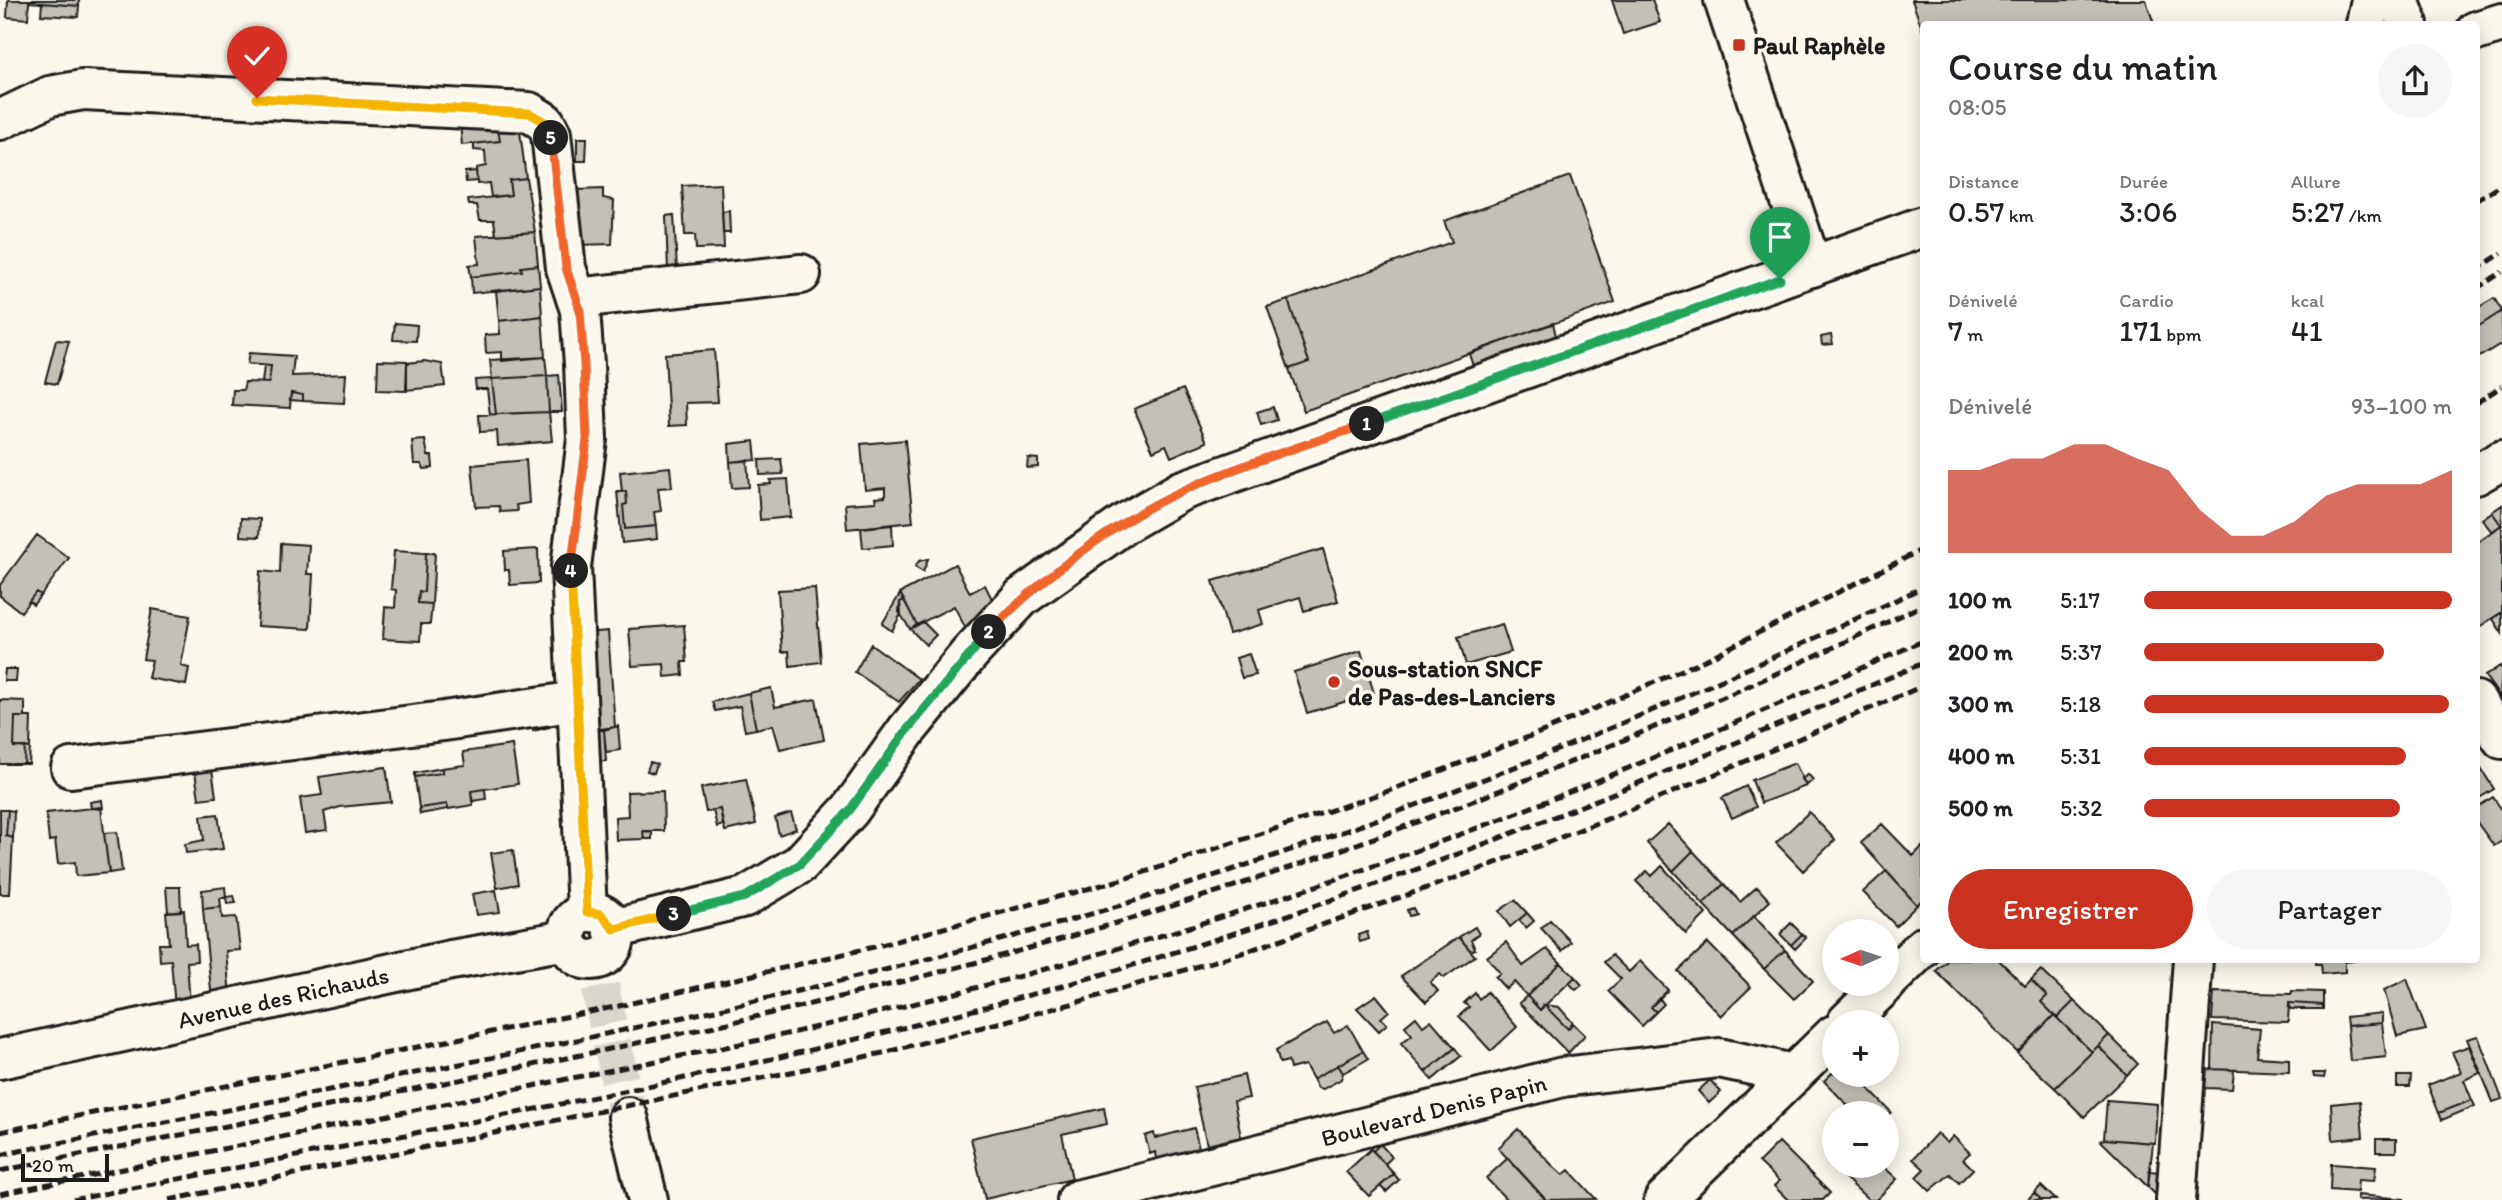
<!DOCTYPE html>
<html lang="fr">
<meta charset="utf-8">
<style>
:root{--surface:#fff;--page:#f6f6f6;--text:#202124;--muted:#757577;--accent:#c8321e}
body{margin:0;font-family:Itim,sans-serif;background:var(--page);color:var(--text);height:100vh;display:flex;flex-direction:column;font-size:26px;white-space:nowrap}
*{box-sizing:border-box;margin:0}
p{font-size:23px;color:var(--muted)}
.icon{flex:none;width:38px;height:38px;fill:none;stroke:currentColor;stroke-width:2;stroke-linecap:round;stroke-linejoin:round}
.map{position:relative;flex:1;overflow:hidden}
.side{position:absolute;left:1920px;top:21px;width:560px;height:942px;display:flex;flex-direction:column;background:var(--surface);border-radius:7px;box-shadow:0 4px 18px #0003}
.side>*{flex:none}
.needle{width:46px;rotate:267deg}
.buttons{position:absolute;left:1822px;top:919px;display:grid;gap:14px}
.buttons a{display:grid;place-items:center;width:77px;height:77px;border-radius:50%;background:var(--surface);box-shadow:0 4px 18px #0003;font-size:35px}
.scale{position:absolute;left:21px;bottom:18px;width:88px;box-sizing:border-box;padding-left:7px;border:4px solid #1c1c1c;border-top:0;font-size:19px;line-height:24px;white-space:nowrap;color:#1c1c1c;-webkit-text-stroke:5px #fbf7ec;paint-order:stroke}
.pin{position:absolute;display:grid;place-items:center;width:60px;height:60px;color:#fff;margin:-72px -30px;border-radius:50% 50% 50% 0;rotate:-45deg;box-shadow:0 0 7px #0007}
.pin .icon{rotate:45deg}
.km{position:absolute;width:35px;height:35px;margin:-18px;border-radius:50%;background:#222;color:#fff;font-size:19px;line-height:35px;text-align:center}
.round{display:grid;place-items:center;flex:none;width:74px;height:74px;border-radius:37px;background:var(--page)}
.overview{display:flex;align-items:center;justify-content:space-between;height:119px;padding:0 28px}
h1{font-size:38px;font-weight:600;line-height:52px}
.figures{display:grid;grid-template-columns:repeat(3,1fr);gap:10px;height:119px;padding:7px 28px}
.figures div{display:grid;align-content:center}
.figures b{font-size:30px;font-weight:600}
.figures small{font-size:19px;font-weight:400}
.figures p{font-size:19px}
.chart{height:196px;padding:14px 28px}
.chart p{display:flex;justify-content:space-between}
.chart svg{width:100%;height:126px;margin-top:7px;fill:var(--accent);opacity:.7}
.action{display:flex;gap:14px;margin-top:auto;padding:14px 28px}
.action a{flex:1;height:80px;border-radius:42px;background:var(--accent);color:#fff;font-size:28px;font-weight:600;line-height:80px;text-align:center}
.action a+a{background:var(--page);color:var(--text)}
ul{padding:0 28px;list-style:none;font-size:23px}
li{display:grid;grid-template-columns:112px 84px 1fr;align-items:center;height:52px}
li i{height:18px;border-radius:9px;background:var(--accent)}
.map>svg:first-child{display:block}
.building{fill:#c3c0b8;stroke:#1c1c1c;stroke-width:2}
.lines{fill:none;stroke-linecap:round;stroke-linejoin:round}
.minor-tunnel{stroke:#dad6cd;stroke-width:38;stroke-dasharray:38 19;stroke-linecap:butt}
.minor-casing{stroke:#1c1c1c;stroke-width:44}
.minor{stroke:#fbf7ec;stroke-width:38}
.rail{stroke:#1c1c1c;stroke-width:5;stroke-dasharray:10 5;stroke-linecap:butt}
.split-1-casing{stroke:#fff;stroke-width:14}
.split-2-casing{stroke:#fff;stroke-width:14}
.split-3-casing{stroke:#fff;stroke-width:14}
.split-4-casing{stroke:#fff;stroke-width:14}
.split-5-casing{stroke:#fff;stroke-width:14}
.split-6-casing{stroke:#fff;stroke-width:14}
.split-1{stroke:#22a559;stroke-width:9}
.split-2{stroke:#f0652b;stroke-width:9}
.split-3{stroke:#22a559;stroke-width:9}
.split-4{stroke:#f5b400;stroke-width:9}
.split-5{stroke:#f0652b;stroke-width:9}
.split-6{stroke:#f5b400;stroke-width:9}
.poi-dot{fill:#c8321e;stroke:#fbf7ec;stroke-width:2.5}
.labels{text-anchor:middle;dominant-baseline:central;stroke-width:7;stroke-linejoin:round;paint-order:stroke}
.poi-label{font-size:24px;font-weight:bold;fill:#1c1c1c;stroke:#fbf7ec;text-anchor:start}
.street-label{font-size:24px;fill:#1c1c1c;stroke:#fbf7ec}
</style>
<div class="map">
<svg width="2502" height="1200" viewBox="0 0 2502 1200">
<rect width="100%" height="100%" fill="#fbf7ec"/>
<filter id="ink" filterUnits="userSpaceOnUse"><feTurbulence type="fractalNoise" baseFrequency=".0143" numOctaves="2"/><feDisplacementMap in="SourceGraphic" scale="14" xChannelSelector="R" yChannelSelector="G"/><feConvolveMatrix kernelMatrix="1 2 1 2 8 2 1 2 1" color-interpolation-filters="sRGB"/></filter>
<g filter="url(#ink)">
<path class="building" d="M8,0H79V6L29,2L28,19L7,17Z
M1612,0H1652L1660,22L1623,34Z
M1912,0H2146L2154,24H1923V32Z
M42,3L79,6L78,17L41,15Z
M460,124H497L500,141L462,145Z
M497,124H519L526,178L509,180L511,195L491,197L489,183L477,184L476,168L486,166L485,151L474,150V144L500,141Z
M577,138H587L586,161H577Z
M476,171L477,181L466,182L465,172Z
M1570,176L1615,302L1304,411L1289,369L1309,362L1288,300L1452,242L1444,221Z
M526,178L535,232L496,235L494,220H480L477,205H469L468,200L511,195L509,180Z
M721,184L724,248L696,249L695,235H685L682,186Z
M603,189V198L614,200L612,244L577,245L576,190Z
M729,211L730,233H723L722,212Z
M674,215L677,270L668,271L666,216Z
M535,232L538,265L521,267L522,271L471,277L469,265L479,264L476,236Z
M538,265L540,286L472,293L471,277L522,271L521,267Z
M540,286L542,316L499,321L496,291Z
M2494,298L2502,311L2476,328V309Z
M1288,300L1309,362L1289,369L1267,307Z
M2502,311V347L2499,345L2476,359V328Z
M542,316L545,357L502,361V352L486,353L485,335L500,334L499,321Z
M395,323L417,325L416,341L393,340Z
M1553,323L1556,336L1473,366L1469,354Z
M1831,335L1833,344L1822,345L1821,337Z
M56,340L69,341L57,384L45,382Z
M714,350L718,402L686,403L687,425L669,426L665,354Z
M249,353L294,356L292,376L346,374L344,403L303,401V395L291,393L290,408L232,405L233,390H243L245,382L269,383L271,366L247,364Z
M545,357L547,376L492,379L490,360Z
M378,360L407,361V391L377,390Z
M424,361L442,364L445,386L406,390L407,363Z
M264,366H271L269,383H262Z
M559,375L562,412H549L547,376Z
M547,376L549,412L496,414L492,379Z
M492,379L496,414L490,415L487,389H476L475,380Z
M1183,389L1207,442L1171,457L1166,445L1153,451L1134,409Z
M291,393L303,395V401L290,400Z
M1273,407L1277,420L1261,425L1257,412Z
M549,412L552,441L498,446L497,431L480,432L479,415Z
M425,440L428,456H432L433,468L424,469L421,464H414L412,441Z
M905,440L913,522L847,529L845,504L876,502L875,498L885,497V488L865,490L861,444Z
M754,441L756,460L730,462L729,444Z
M1028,458L1038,459V467L1027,468Z
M781,459L783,474L760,475L759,460Z
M526,460L529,503L516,505L517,511L500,512L499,506L476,507L472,465Z
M747,460L749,487L732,488L730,462Z
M670,467L672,487L658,488L661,511L654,512L656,526L625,529L623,505L627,504L626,491L622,492L620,472Z
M788,479L791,517L760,520L758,485L771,484L770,480Z
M617,491H626L627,504L623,505L625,529L656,526L657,539L622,543Z
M2502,505V612L2476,629V543L2501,525L2492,512Z
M2492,512L2501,525L2492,532L2482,519Z
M241,518L260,519L259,537L240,536Z
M892,525L893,545L863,548L861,528Z
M37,535L69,558L41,595L36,592L21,612L0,596V585Z
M281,543L309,545L307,574H313L310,629L257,626L260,571L280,573Z
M538,549L539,583L510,585L509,570H505L504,551Z
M1323,549L1338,601L1304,611L1300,597L1259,610L1263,624L1229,634L1213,581Z
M394,551L426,553L424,592L419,591L418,603L432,604L430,624H421L420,641L383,639L385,607L395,608L396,590L391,589Z
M426,553H435L432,604L418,603L419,591L424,592Z
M928,559L923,572L915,567L919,561Z
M955,564L970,593L985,585L994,603L965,627L954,606L917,625L900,593Z
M815,588L821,662L790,666L789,651L782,652L778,590Z
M36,592L41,595L33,605L29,601Z
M900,594L904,600L900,602L901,614L892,631L882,624Z
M904,600L917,625L910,629L899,612L900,602Z
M152,609L190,616L181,666L189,668L186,685L148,678L152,660L143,659Z
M2502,612V633L2493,619Z
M923,622L936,635L926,645L910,629Z
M1502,624L1511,652L1466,665L1458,637Z
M684,625L687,662H682L683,675L665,677L664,664L632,666L629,629Z
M608,631L615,727L592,730L585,633Z
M871,644L919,679L899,702L855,672Z
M1361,651L1374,693L1307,713L1294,672Z
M1249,654L1256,675L1242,678L1236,658Z
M2500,666L2502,669L2500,697L2485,676Z
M5,669H17L16,681H4Z
M771,688L775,707L816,699L824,740L780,749L773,725L756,729L749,693Z
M749,693L756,729L745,731L740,706L715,711L712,702Z
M0,700L25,701V717H15L14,747H25L24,764H0Z
M549,714L550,727L533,731L531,717Z
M15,717H31L30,748L14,747Z
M618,726L620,750L606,752L604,730Z
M592,730H604L606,761L594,763Z
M382,738L383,751L366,753L365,740Z
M512,745L518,784L471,791L473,805L448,809L447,804L419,808L415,777L442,773V768L465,765L463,752Z
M25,747L30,748L29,764H24Z
M2476,761L2494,789L2476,800Z
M211,762L216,797L199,799L194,765Z
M650,762L657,764L654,773L647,771Z
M1795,763L1806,786L1761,803L1752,780Z
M386,767L391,802L340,807L324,812L327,830L305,833L300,798L322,795L319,777Z
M442,768V773L415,777V773Z
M1808,774L1813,780L1806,786L1802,779Z
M746,779L756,824L725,831L720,809L706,812L701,788Z
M1746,786L1756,807L1732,818L1722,798Z
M485,789L486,799L472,801L471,791Z
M663,791L664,831H643L644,839L616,840L615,817L628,816L627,792Z
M2493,797L2502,810V841L2494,846L2476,821V808Z
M102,800L103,809L91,808L90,802Z
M447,804L448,809L420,814L419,808Z
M101,807L109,873L76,876L75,862L58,864L55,840L49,841L46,813Z
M720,809L723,825L717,827L713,810Z
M0,810H8L6,836L13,838L10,894H0Z
M8,810L14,811L13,838L6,836Z
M1809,812L1835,840L1803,871L1776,843Z
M791,813L796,829L779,835L775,818Z
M218,814L223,849L186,853L185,844L204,840L201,816Z
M1668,824L1693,851L1673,871L1647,843Z
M1882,824L1913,856L1923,846V899L1917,905L1861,843Z
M643,831L652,832V839H644Z
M117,832L122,871L109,873L104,833Z
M513,850L518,884L497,888L491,853Z
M1693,851L1724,884L1703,904L1673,871Z
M1662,866L1706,914L1686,934L1636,881L1647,871L1652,876Z
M1886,871L1917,905L1896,926L1863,892Z
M1724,884L1740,902L1757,887L1770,901L1733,936L1703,904Z
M166,887H180L181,911L168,912Z
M225,887L226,897L220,898L221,907L203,909L202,890Z
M496,890L500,912L476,915L472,894Z
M234,896L236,903L227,904L226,897Z
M1515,900L1527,913L1510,927L1499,911Z
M221,907L222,918L236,917L240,950L226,951L230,997L212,1000L203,909Z
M1413,908L1416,914L1409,916L1407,910Z
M184,910L186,945L196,944L197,961L187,962L190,1005L175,1008L171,960L160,961L159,944H169L166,912Z
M1527,913L1534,921L1526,928L1519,920Z
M1754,916L1785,950L1764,969L1733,936Z
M1550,920L1571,942L1562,951L1541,928Z
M1791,923L1802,934L1791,945L1780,934Z
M1475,927L1479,934L1471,940L1475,949L1471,951L1459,937Z
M1367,932L1369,939L1360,942L1358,935Z
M1802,934L1806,938L1795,949L1791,945Z
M1459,937L1475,956L1444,978L1440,974L1430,982L1438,991L1426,1002L1401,976Z
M1506,942L1523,966L1547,949L1561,963L1527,996L1514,982L1506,989L1495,977L1500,973L1487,957Z
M1708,943L1751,987L1721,1016L1678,971Z
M1785,950L1813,981L1794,999L1764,969Z
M1612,955L1629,972L1640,961L1668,990L1651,1007L1656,1012L1642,1026L1608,991L1621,979L1604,962Z
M1949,959H1998L2025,986L2031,980L2047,996L2041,1002L2054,1015L2018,1053L1936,971Z
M2316,959H2353L2354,961L2345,962V972L2322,974L2321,964H2316Z
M1561,963L1575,977L1540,1010L1527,996Z
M2041,970L2074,1001L2057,1018L2041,1002L2047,996L2031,980Z
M1575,977L1582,985L1576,990L1569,983Z
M2407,979L2426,1030L2397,1036L2384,990Z
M2292,991L2323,992V1005L2289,1003L2288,1022L2212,1020L2214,992L2291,994Z
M1487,992L1517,1027L1491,1051L1459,1016L1469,1007L1464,1003L1475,993L1479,999Z
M1376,995L1389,1011L1381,1018L1387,1024L1379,1031L1357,1008Z
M1527,996L1540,1010L1544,1005L1568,1029L1573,1023L1585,1035L1568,1053L1519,1003Z
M1659,998L1664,1004L1656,1012L1651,1007Z
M2074,1001L2109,1035L2092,1052L2057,1018Z
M2289,1003L2323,1005V1009H2290Z
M1544,1005L1559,1007L1573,1023L1568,1029Z
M2382,1013V1023L2347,1026L2346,1017Z
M2054,1015L2092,1052L2055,1088L2017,1053Z
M1416,1017L1423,1026L1431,1020L1455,1048L1425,1072L1401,1043L1412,1035L1405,1026Z
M1327,1022L1334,1033L1348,1025L1363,1051L1313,1079L1305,1065L1290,1069L1288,1061L1280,1063L1276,1050Z
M2382,1023L2386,1057L2350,1061L2347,1026Z
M2213,1025L2260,1029L2257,1057L2289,1059V1072L2212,1069Z
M2109,1035L2138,1064L2127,1075L2098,1046Z
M2478,1036L2502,1099L2493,1102L2467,1039Z
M2098,1046L2127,1075L2084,1117L2055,1088Z
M2469,1046L2480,1073L2464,1080L2472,1100L2439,1113L2428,1085L2461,1072L2452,1052Z
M1455,1048L1461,1056L1432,1080L1425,1072Z
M1363,1051L1368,1059L1343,1073L1338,1065Z
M1338,1065L1343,1073L1341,1079L1323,1089L1318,1088L1313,1079Z
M2207,1069L2234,1070L2232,1089L2205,1088Z
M1834,1071V1074H1854L1891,1112L1886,1117V1113H1855L1824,1081Z
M2313,1073H2325L2324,1078L2314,1077Z
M1244,1075L1249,1098L1234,1101L1241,1137L1207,1145L1194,1087Z
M2397,1076H2411L2410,1087H2397Z
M1710,1080L1721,1092L1709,1103L1698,1091Z
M2107,1100L2157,1104L2155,1143L2104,1139Z
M2472,1100L2475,1106L2442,1120L2439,1113Z
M2360,1101L2363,1137L2333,1140L2331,1104Z
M1104,1108L1107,1124L1062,1134L1072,1179L985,1199L971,1138Z
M1194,1128L1199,1148L1156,1159L1155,1152L1150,1154L1145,1136L1154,1133L1155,1138Z
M1518,1129L1552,1165L1563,1175L1569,1170L1596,1199L1546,1200L1498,1148Z
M1937,1133L1947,1143L1953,1136L1970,1153L1963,1159L1973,1169L1959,1183L1950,1174L1930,1191L1916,1177L1924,1169L1913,1159Z
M2104,1139L2153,1143L2148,1187L2101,1141Z
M2376,1139H2396V1152H2376Z
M1779,1142L1830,1193L1823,1200H1788L1774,1186L1779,1181L1759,1162Z
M1380,1144L1392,1157L1385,1164L1373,1151Z
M1371,1149L1394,1174L1369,1196L1346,1172Z
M1508,1158L1546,1200H1507L1486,1178Z
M2331,1164L2376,1167L2374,1181L2358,1180L2357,1192L2330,1190Z
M1853,1166H1883L1897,1179L1876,1200H1869L1843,1176Z
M2149,1171L2160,1172L2157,1196L2148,1187Z
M1394,1174L1399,1180L1386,1192L1380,1186Z
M2041,1186L2056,1200H2042L2034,1193Z
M2034,1193L2042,1200H2027Z
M2357,1195L2405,1199L2357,1200Z"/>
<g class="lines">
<path class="minor-tunnel" d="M600,987L628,1117"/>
<defs>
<g id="minor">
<path d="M1724,0L1812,267"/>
<path d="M2399,0L2408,24"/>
<path d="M2366,24L2371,0"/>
<path d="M2476,31L2502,23"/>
<path d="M0,120L50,96L83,90L529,112L545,122L551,134L566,268L580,310L584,364L587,439L571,567L587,912"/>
<path d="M576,298L801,274"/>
<path d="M2476,475L2502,460"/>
<path d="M2476,701L2502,739"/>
<path d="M71,768L444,721L577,701"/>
<circle cx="591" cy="936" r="24"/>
<path d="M613,929L745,897L800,864L850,810L907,730L970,653L1022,597L1124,524L1181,491L1923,227"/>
<path d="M1886,983L1923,947"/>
<path d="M1847,1022L1886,984"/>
<path id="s1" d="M0,1059L451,960L567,940"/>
<path d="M628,1117L648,1200"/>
<path id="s2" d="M1077,1200L1563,1077L1719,1058L1794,1074"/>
<path d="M1664,1200L1834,1035"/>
<path d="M2176,1200L2193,959"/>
</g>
</defs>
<use href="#minor" class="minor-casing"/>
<use href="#minor" class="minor"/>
<path class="rail" d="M2476,201L2502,185
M2476,270L2502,253
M2476,289L2502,272
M2476,403L2502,386
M0,1132L619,1006L874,947L1124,879L1383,793L1544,731L1709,658L1923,549
M0,1155C340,1086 684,1027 1018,935C1331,848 1631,728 1923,587
M0,1171C363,1097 730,1035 1086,932C1375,848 1653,735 1923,605
M0,1194L755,1041C996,988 1233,920 1464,833C1620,775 1771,707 1923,641
M73,1200C406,1133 743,1076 1069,984C1363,900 1643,784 1923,663
M169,1200L883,1053L1075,1003L1245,952L1478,870L1640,806L1923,686"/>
</g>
</g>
<g class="lines" filter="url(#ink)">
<defs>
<path id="split-1" d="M1367,424L1780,279"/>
<path id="split-2" d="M989,632C1038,581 1117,520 1182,491C1241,464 1306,445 1367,424"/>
<path id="split-3" d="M674,914L745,897L800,864L850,810L907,730L989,632"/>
<path id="split-4" d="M571,571L587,912L601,914L614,929L674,914"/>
<path id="split-5" d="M551,138L566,268L580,310L584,365L587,439L571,571"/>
<path id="split-6" d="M257,98L529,113L545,122L551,138"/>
</defs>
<use href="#split-1" class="split-1-casing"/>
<use href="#split-2" class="split-2-casing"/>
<use href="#split-3" class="split-3-casing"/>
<use href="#split-4" class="split-4-casing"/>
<use href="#split-5" class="split-5-casing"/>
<use href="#split-6" class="split-6-casing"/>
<use href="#split-1" class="split-1"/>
<use href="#split-2" class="split-2"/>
<use href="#split-3" class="split-3"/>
<use href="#split-4" class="split-4"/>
<use href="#split-5" class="split-5"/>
<use href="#split-6" class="split-6"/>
</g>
<g class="poi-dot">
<rect x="1732" y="38" width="14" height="14" rx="3.5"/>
<circle cx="1334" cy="682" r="7"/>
</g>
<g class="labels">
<g class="poi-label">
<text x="1753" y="45">Paul Raphèle</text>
<text x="1348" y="668">Sous-station SNCF<tspan x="1348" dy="28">de Pas-des-Lanciers</tspan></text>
</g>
<g class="street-label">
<text stroke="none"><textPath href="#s1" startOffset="290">Avenue des Richauds</textPath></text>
<text stroke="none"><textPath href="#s2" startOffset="368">Boulevard Denis Papin</textPath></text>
</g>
</g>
</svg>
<div class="buttons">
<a><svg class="needle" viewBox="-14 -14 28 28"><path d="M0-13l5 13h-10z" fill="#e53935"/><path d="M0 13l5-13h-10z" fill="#757577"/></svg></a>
<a>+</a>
<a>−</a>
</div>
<div class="scale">20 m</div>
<div class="pin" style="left:1780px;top:279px;background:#1e9e55"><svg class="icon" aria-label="arrive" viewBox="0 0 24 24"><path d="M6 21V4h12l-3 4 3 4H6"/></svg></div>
<div class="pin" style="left:257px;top:98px;background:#d93025"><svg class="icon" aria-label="check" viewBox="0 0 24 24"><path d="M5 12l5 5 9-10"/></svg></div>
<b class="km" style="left:1367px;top:424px">1</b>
<b class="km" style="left:989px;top:632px">2</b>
<b class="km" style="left:674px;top:914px">3</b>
<b class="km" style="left:571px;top:571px">4</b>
<b class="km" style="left:551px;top:138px">5</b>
<section class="side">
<div class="overview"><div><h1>Course du matin</h1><p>08:05</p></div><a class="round"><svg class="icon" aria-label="share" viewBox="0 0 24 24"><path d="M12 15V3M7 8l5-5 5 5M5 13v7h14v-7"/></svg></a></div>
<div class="figures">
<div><p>Distance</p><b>0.57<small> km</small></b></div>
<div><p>Durée</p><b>3:06</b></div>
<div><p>Allure</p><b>5:27<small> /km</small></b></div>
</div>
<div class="figures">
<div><p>Dénivelé</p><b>7<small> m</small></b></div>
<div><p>Cardio</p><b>171<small> bpm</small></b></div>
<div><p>kcal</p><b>41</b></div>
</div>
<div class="chart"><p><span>Dénivelé</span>93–100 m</p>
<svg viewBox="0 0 160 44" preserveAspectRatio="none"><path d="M0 44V15L10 15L20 11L30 11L40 6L50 6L60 11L70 15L80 29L90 38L100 38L110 33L120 24L130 20L140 20L150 20L160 15V44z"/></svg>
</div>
<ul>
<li><b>100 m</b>5:17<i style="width:100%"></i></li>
<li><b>200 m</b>5:37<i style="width:78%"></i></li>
<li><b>300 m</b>5:18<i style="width:99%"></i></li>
<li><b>400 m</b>5:31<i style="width:85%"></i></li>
<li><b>500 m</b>5:32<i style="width:83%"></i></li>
</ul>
<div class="action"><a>Enregistrer</a><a>Partager</a></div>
</section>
</div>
